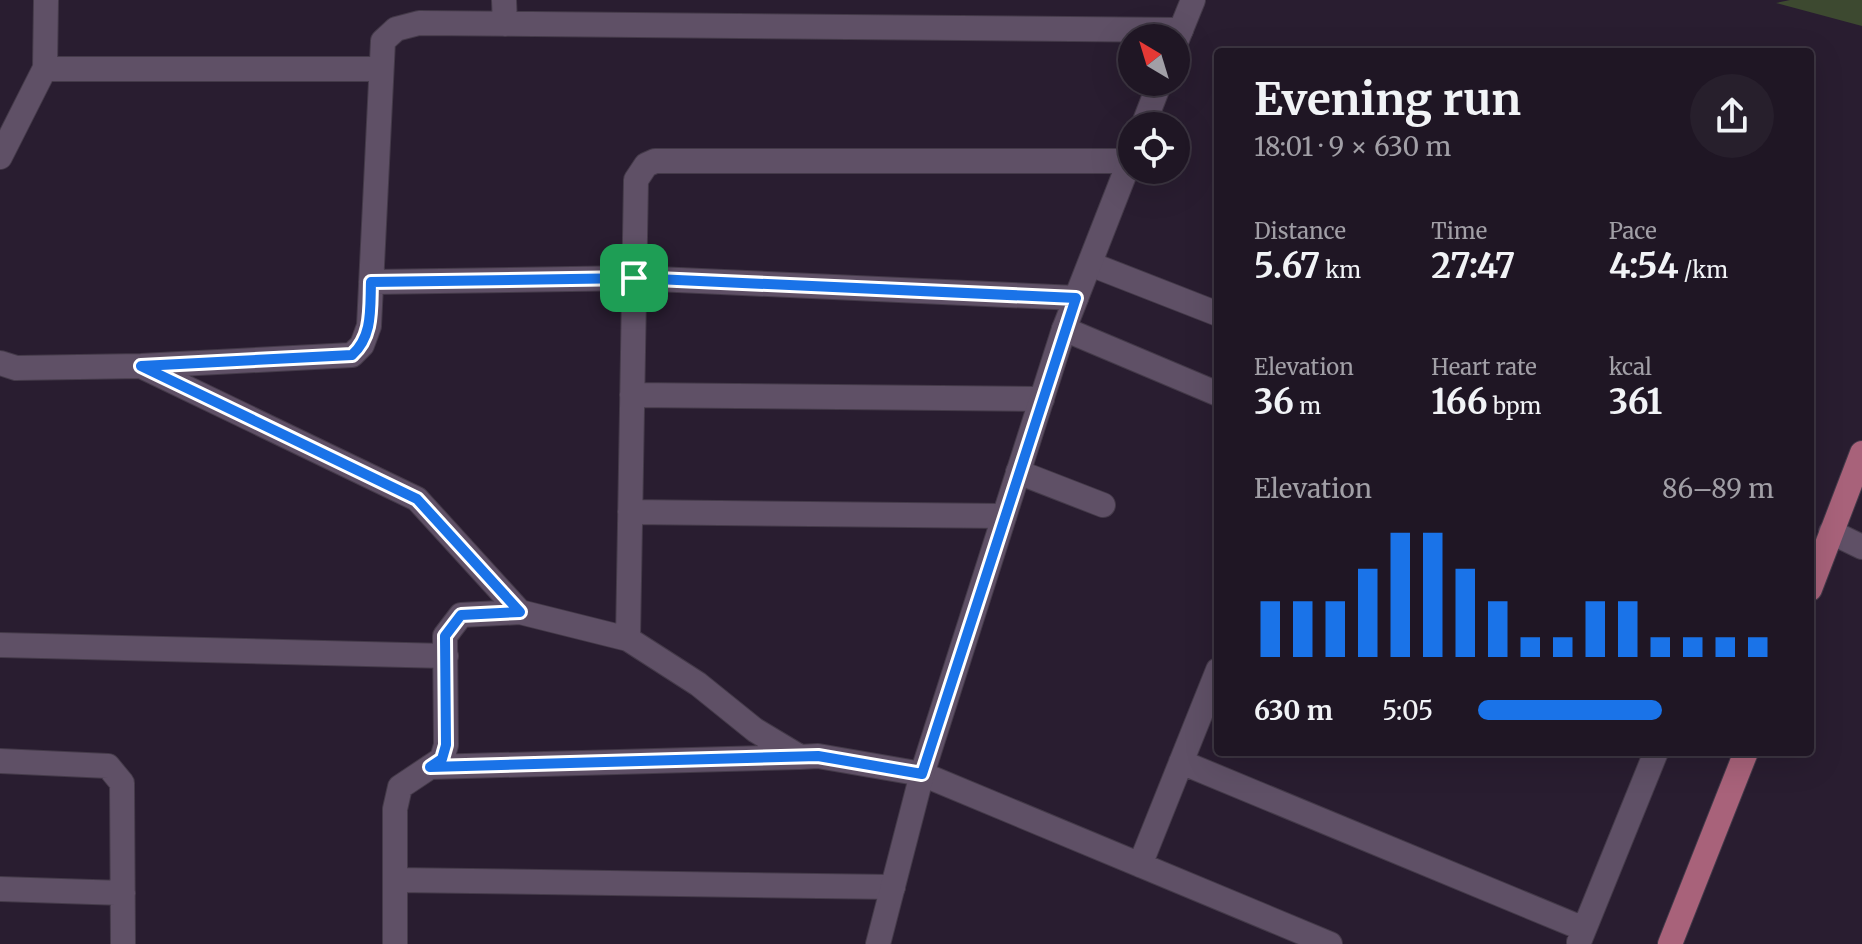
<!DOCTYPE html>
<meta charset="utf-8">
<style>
:root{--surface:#1f1624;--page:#271f2c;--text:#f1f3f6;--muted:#a19fa6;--line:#3c3541;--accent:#1a73e8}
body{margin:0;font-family:Merriweather,serif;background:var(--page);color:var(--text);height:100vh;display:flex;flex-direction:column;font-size:30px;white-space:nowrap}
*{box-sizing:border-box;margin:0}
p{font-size:26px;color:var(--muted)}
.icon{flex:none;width:44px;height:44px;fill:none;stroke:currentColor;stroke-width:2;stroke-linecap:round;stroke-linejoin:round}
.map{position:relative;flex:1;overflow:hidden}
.details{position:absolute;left:1214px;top:48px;width:600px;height:708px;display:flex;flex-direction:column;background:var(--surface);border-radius:8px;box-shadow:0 8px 32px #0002,0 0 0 2px var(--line)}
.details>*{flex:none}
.needle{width:52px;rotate:322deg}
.fabs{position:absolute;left:1118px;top:24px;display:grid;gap:16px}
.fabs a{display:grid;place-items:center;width:72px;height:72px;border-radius:50%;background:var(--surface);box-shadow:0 8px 32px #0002,0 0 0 2px var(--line);font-size:40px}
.pin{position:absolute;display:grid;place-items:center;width:68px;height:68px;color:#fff;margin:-34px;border-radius:16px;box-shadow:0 4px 12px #0006}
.round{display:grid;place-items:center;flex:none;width:84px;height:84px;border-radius:42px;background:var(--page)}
.headline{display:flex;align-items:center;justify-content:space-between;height:136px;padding:0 40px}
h1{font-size:44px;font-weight:700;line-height:60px}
.stats{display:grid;grid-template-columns:repeat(3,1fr);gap:12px;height:136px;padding:8px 40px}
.stats div{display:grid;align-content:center}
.stats b{font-size:34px;font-weight:700}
.stats small{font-size:22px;font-weight:400}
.stats p{font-size:22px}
.chart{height:224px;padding:16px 40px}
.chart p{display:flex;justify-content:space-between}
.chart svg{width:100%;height:144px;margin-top:8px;stroke:var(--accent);stroke-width:6}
ul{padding:0 40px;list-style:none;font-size:26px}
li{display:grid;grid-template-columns:128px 96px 1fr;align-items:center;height:60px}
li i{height:20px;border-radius:10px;background:var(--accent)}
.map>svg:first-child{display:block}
.green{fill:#3d4930}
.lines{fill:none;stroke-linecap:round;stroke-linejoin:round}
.minor-casing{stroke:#443a49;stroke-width:26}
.tertiary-casing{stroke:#443a49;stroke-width:26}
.primary-casing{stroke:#443a49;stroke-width:26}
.minor{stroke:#5f5066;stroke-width:24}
.tertiary{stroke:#5f5066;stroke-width:24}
.primary{stroke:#a8627a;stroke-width:24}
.route-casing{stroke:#fff;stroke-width:16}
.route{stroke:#1a73e8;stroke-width:10}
</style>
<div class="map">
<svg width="1862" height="944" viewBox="0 0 1862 944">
<rect width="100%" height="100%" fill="#291d30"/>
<path class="green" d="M1790,0H1862V26L1776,3Z"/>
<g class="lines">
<defs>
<path id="minor" d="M504,0L505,24
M45,69H381
M0,157L45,68L46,0
M1090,264L1218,314
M371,282L634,278L1076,298
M1064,329L1218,394
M0,363L16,368L141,366L352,355L362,345L369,326L383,41L396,29L419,23L1181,30
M143,367L417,499L520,612
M632,395L1042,399
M1018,472L1103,505
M630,512L1004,516
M1831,532L1862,547
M628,639L636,180L646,165L655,161H1130
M0,645L446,656
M0,761L108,766L122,783L123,944
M1181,762L1584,929
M430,767L799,757
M1140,865L1218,670
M395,880L893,887
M0,889L123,893
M1579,942L1656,752
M395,944V809L400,787L442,759L446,745L445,636L461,615L520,612L628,639L698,684L755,730L800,757L818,756L922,774L1330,944"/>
<path id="tertiary" d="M1176,42L1193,0
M1143,126L1160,82
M878,944L922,774L1064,329L1132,155"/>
<path id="primary" d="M1810,589L1862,453
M1670,944L1746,752"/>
</defs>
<use href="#minor" class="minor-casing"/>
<use href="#tertiary" class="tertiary-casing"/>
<use href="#primary" class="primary-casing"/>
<use href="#minor" class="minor"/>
<use href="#tertiary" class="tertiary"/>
<use href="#primary" class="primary"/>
</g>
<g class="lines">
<defs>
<path id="route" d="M634,278L1076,298L922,774L818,756L430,767L442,759L446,745L445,636L461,615L520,612L417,499L141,366L352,355C373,336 370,309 371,282Z"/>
</defs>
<use href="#route" class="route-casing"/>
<use href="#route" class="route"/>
</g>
</svg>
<div class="fabs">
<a><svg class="needle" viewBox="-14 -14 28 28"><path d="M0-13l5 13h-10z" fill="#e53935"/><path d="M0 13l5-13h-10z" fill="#a19fa6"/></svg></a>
<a><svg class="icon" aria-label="locate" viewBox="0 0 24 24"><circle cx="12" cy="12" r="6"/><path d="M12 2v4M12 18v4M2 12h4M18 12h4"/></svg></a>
</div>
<div class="pin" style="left:634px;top:278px;background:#1e9e55"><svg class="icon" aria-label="arrive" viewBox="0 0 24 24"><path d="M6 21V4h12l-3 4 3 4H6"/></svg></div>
<section class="details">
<div class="headline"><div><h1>Evening run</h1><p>18:01 · 9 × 630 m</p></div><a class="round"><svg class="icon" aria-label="share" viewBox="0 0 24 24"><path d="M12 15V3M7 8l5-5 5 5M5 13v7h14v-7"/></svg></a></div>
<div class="stats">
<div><p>Distance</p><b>5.67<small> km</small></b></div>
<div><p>Time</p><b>27:47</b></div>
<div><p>Pace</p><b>4:54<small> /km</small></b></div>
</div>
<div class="stats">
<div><p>Elevation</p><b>36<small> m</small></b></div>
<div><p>Heart rate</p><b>166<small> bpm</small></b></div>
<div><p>kcal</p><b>361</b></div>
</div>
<div class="chart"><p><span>Elevation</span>86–89 m</p>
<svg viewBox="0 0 160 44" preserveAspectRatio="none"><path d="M5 44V27M15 44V27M25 44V27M35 44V17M45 44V6M55 44V6M65 44V17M75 44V27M85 44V38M95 44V38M105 44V27M115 44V27M125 44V38M135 44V38M145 44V38M155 44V38"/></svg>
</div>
<ul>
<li><b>630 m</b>5:05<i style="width:62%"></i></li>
</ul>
</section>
</div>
